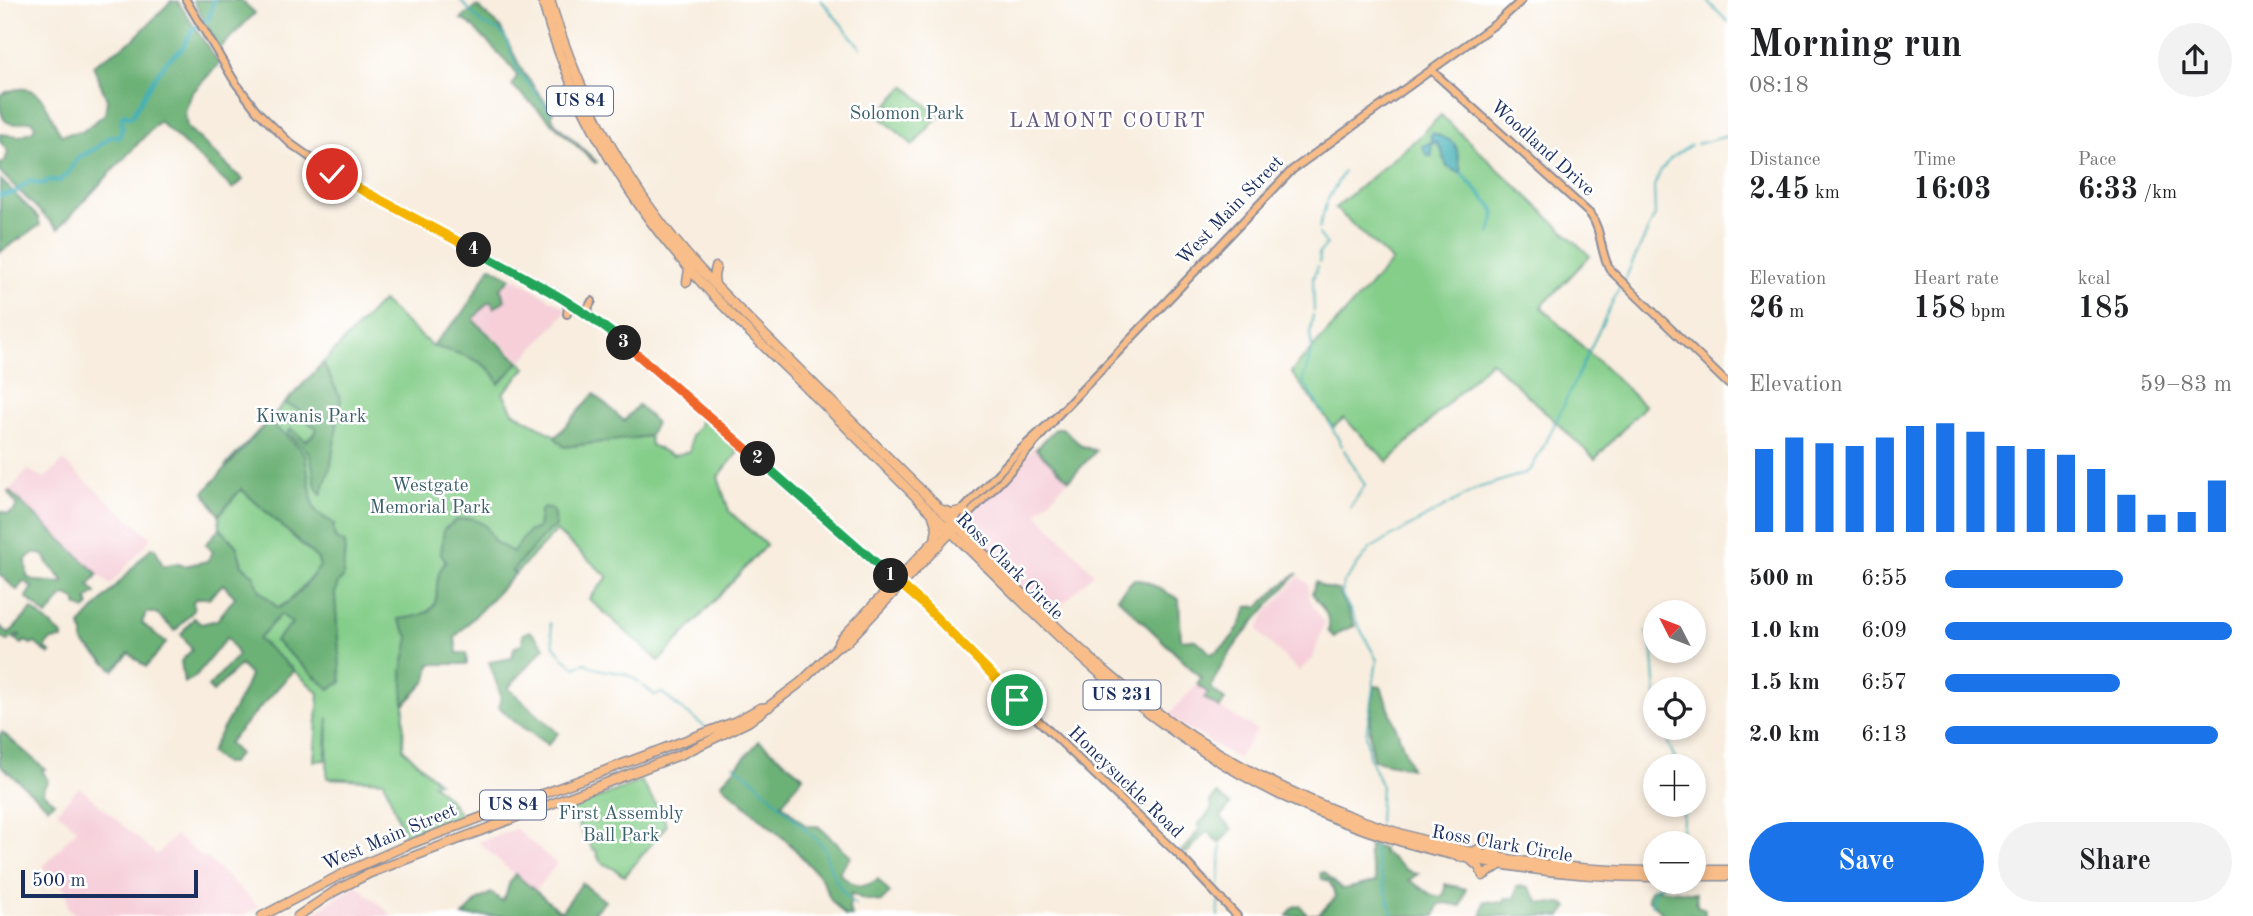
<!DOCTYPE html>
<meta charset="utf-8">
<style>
:root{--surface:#fff;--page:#f2f2f2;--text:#202124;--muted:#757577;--accent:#1a73e8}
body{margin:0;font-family:"Old Standard TT",serif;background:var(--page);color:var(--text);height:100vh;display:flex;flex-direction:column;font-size:26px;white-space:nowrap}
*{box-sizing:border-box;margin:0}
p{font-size:23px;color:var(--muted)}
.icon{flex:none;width:38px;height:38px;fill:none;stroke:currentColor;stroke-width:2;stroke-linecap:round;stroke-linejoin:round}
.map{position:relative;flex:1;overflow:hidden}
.side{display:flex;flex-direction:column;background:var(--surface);width:525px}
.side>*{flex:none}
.needle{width:46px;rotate:312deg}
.tools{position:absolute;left:1643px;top:600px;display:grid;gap:14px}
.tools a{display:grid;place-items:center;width:63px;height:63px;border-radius:50%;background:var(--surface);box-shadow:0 4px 10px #0003;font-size:35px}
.scale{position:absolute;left:21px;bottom:18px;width:177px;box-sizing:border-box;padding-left:7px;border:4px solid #1b2f5e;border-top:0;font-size:19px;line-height:24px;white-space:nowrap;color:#1b2f5e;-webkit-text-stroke:5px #fff;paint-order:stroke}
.pin{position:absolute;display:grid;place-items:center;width:60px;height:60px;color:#fff;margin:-30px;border:4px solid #fff;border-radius:50%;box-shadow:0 2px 7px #0007}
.km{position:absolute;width:35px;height:35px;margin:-18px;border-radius:50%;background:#222;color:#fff;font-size:19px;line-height:35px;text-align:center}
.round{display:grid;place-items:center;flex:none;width:74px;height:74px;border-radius:37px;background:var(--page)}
.summary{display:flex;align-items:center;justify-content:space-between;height:119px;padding:0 21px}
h1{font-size:38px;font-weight:800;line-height:52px}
.metrics{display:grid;grid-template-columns:repeat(3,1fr);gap:10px;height:119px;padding:7px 21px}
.metrics div{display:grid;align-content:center}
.metrics b{font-size:30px;font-weight:800}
.metrics small{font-size:19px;font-weight:400}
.metrics p{font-size:19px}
.chart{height:196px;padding:14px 21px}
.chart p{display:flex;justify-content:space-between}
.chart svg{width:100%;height:126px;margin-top:7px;stroke:var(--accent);stroke-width:6}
.button{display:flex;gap:14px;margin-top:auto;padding:14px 21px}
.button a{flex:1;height:80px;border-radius:42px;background:var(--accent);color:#fff;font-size:28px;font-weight:800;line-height:80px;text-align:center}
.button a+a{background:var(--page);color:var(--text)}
ul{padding:0 21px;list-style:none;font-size:23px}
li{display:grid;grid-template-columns:112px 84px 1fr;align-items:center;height:52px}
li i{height:18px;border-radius:9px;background:var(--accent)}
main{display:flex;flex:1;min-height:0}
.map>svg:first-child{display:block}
.built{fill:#f6cfd9}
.green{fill:#85ce8a;stroke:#507e74;stroke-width:2}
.forest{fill:#6cb176;stroke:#44706a;stroke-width:2;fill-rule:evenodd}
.water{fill:#3cadb4;stroke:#2c6e89;stroke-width:2}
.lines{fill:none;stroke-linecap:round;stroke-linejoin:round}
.stream{stroke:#3cadb4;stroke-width:2}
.canal{stroke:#3cadb4;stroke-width:3.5}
.river{stroke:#3cadb4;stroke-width:4.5}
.major-casing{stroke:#8a8e9e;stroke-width:10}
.highway-casing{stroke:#8a8e9e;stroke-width:11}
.major{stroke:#f8bd89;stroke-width:6}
.highway{stroke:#f8bd89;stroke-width:8}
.split-1-casing{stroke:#fff;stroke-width:14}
.split-2-casing{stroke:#fff;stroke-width:14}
.split-3-casing{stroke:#fff;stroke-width:14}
.split-4-casing{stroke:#fff;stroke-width:14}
.split-5-casing{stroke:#fff;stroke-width:14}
.split-1{stroke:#f5b400;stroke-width:9}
.split-2{stroke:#22a559;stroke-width:9}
.split-3{stroke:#f0652b;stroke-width:9}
.split-4{stroke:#22a559;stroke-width:9}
.split-5{stroke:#f5b400;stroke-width:9}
.labels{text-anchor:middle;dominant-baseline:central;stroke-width:5;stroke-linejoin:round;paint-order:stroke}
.shield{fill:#fff;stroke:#5f6d8e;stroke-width:2}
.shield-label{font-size:18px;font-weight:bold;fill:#1b2f5e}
.park-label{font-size:19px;fill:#3b5f6b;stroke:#fff}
.street-label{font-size:19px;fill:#1b2f5e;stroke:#fff}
.neighbourhood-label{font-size:21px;letter-spacing:2px;fill:#64577f;stroke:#fff}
</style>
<main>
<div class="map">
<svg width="1728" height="916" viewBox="0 0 1728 916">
<rect width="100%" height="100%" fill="#fff"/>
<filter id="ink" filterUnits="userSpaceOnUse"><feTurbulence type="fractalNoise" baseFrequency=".0143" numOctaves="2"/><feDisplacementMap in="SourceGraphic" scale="14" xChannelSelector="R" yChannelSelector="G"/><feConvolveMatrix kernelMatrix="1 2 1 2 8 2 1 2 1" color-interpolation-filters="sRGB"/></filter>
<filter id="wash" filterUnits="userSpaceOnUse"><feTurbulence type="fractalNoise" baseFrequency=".00686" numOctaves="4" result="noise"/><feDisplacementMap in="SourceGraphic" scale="28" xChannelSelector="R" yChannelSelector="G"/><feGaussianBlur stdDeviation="1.57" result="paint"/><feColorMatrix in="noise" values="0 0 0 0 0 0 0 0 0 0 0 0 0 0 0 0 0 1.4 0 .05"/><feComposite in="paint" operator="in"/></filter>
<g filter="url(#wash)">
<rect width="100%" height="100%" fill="#f8edde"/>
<path class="built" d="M515,278L565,308V313L522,361L473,318L497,290Z
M1034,447L1069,480L1037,513L1094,573L1051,616L967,530L969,516Z
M63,461L150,537V540L110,585L8,491L28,470L45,478Z
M1299,576L1308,584L1309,598L1324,624L1313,658L1299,671L1262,636L1258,629L1263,617Z
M1197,684L1208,693L1204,698L1257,730L1238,759L1167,716Z
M79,787L157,855L175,835L203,858L206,857L259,907L242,916H77L68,908L66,890L44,869V866L77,829L57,811Z
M516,829L557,864L534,892L478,842Z
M356,885L393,916H309Z"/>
<path class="green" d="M905,86L939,116L913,145L878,115Z
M1441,115L1590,256L1541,307L1645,406L1595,459L1491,361L1388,462L1344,418L1333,427L1291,372L1392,261L1335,208L1420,136Z
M382,301L432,346L464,312L526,368L503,393L513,412L559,438L564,447L649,436L651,445L673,456L690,451L691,436L700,424L697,413L739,451L718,477L729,511L766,545L659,661L589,599L608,577L556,531L430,663L427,680L404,705L403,749L438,782L432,783L451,801L463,820L407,842L384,781H386L327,778L328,717L325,760L314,761L319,693L258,639L327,563L225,466Z
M241,489L317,558L321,566L289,602L278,608L260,591L254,576L242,565L237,547L220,528L219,515Z
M641,781L664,818L666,826L625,876C622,875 619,873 616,870C604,863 599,865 596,850H593L569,809Z"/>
<path class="forest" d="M193,0H241L255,13L219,49Z
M171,1L178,2L219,64L192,93L185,112L187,127L243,180L233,189L159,121L58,229L0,172V164L5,161L8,152L0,141V134L20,136L33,131L35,126L32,121C25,120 21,124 14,124C0,124 0,107 0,95C41,75 45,107 61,135L83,131L105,114L107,100L93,65L133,40Z
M477,6L500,27L523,72L553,112L551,115L555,123L597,162L595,163L515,88L512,85L517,76L512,67L469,23L461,19Z
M0,179L38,217L40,225L0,252Z
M490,266L511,278L500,288L505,300L494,308L491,302H488L474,318L475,322L519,362L499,384C491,359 455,353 432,346L464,312Z
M323,363L341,399L331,465L321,495C311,484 316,465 308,452C304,445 293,439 287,433L291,429L306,441L315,433L317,428L310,424L300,410L285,404Z
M594,394L624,421L638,405L656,423L649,436L564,447L555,438Z
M268,421L300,448L305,455L313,505L317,513L335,524L333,527L335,538L345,543L343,578L338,583L335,594L341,683L329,689L275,641L292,623L281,614L258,639L294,670L228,743L239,754L231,763H224L210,753C222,727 241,702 250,675L240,665L213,692L208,687L238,655L227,637L195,677L184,683L181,661L192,650L181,634L194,618L201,624L217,620L235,597L223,584L209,598H198L193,601L194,610L175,631L156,613H146L142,623L166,643L146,667L129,653L114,670L83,643V634L80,625L151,548H155L163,566L177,563L184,566L207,561L213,552L206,544L220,528L237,547L242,565L254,576L260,591L278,608C295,600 309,581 320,566L317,558L241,489L219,515L204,492Z
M1056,428H1062L1082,446L1096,451L1069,480L1036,449Z
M9,491L98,574L89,585L96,593L87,599L89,606L85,610L76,605V601L68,595L63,596L47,616L26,597L32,587L24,581L17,590L0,575V511L8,514L14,511L17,505L8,493ZM33,553L44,555L49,565L63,580L62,583L36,581L27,577L26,559Z
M544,508L553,510L556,527L549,530L512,571L515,574L455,637L457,653H466L467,664H430L427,680L404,705L402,670L409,638L398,619C459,613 423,587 446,562L441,554L444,529L457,520L471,518L485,525L495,542L513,552L528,532L538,528L540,511Z
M1298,573C1269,605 1226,648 1211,688L1225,700L1220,708L1204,698L1208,693L1197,684L1201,678L1117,597L1134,579L1145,581L1179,599L1181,640C1198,637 1199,642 1211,654C1229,646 1242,626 1247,607L1260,606L1279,587Z
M1316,582L1324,587L1338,590L1355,626L1344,630L1334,637L1328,631C1333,617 1319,604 1312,593Z
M32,609L62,635V639C54,640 48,638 45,648L51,653L49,655L35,643L31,644L25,641L22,644L15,639L20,636L19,634L7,641L0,635V626L9,634Z
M530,631L545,647L508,688L558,733L548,745L515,722L499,707L501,696L489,662L512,658L514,648L522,644L523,634Z
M1374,686L1381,687L1411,768L1373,760C1367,735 1371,712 1374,686Z
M2,732L45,769L42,770L48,781L44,787L43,793L54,802L48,807L0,765V734Z
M759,741L803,776L782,804L806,826H818L851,856L839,873C854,887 860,891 878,879L890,893L881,902L863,899L851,893L849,909L852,916H845L831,900L821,878L790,844L721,784Z
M1217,794L1230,805L1221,818L1232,829L1219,843L1207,831L1187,853H1184L1181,851L1189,844L1199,829L1198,825L1212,809L1210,801Z
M1370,845L1383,849V853C1396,858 1403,872 1418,874L1409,880L1432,895L1441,897L1445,892V884L1466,889L1461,906L1446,903L1439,904L1435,916H1287L1293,907L1300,905L1307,915L1319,914L1335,898C1334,890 1331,879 1322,879L1320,874L1323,872L1342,889C1355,888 1365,883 1376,882C1376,868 1365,864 1370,845Z
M515,874L561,912L582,883L605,901L590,916H463L478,900L491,893L502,901C510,892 505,886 515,874Z
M1517,886L1528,887L1540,903L1565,904L1568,907L1561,916H1482L1484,901L1504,903L1505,898H1515Z
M1653,888L1696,893L1697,906L1705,909V916H1665L1648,899L1649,892Z"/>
<path class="water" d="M1432,133C1466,145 1452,145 1462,174L1447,167L1441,149L1436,142L1431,146L1432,156H1427L1422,146L1433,141L1430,136Z"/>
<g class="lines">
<path class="stream" d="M460,0L483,24L500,31L506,39L518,70L551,113
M821,0L861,48
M1706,0L1728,22
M1697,144L1728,136
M1327,201L1344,171
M1319,229L1326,204
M1319,234L1327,245L1319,253L1320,262
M1624,281L1655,215L1654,186L1660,172L1671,158L1691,145
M1314,311L1313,278L1318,266
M1313,315L1310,334L1312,348L1303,381L1324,415
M1329,422L1342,446
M1344,450L1365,485L1350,508
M550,623L554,646L561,654
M1646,631L1652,641L1656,697
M563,657L575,667L585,663C606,676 622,667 639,682
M642,685L655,695L663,693C676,707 691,715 706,728
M1662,728L1678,766
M733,765L751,777L824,847C828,866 840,894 856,905
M1379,822L1381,785L1369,757L1366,735L1377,660L1342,595L1343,583L1371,548L1478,488L1523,474L1531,469L1547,440L1620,286
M1682,833L1684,805
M1373,838C1374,865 1388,889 1392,916
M1219,885L1221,847
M1652,905L1654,888L1670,882
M1218,916V901"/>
<path class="canal" d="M1462,174L1493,208L1495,214L1490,233"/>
<path class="river" d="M0,195L14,193L29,181L42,184L50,180L59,181L68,173L79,157L95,149L111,136L119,137L122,129V116L125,114L128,117L132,116L151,83L167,61L182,49L192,30L209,18L214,0"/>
</g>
</g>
<g filter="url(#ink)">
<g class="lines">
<defs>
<path id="major" d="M186,0L235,82L257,111L291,144L342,180L557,294L614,334L922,603L994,678L1183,859L1237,916
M1431,70L1590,214C1603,231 1599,253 1611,271L1728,384
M565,301L568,308L567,314
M590,316L588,308L592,301
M966,517L1004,478L1053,422
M936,538L1018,452L1056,417L1292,170L1498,22L1522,0"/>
<path id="highway" d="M542,0C563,77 600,150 646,215C701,292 775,355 841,422C890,472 940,521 990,570C1080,660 1163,737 1278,794C1396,851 1525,877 1656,877
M550,0C582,108 636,204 715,285C793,364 873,442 952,521C1002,571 1050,624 1104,670C1257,802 1454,872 1656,871
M687,282L689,269
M715,285L714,276L716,267
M943,510L951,513L964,510
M967,516L965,525L967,534
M837,646L841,639L935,540L937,528L933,516
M1473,852L1479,849L1486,841L1492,852L1500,857
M1472,861L1479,867L1483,876L1500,865
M1694,870H1728
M1694,876H1728
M262,916L346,872L405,846L734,722L760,708L769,707
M298,916L335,891L370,873L682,754L748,722L800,683L836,648L846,643L953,530"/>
</defs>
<use href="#major" class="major-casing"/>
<use href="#highway" class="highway-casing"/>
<use href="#major" class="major"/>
<use href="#highway" class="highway"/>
</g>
</g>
<g class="lines" filter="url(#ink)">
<defs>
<path id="split-1" d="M891,576L922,603L1017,700"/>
<path id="split-2" d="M758,459L891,576"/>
<path id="split-3" d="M624,343L758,459"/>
<path id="split-4" d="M474,250C526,278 579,304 624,343"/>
<path id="split-5" d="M332,174L474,250"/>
</defs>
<use href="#split-1" class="split-1-casing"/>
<use href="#split-2" class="split-2-casing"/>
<use href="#split-3" class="split-3-casing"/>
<use href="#split-4" class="split-4-casing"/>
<use href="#split-5" class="split-5-casing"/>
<use href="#split-1" class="split-1"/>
<use href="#split-2" class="split-2"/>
<use href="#split-3" class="split-3"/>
<use href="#split-4" class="split-4"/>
<use href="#split-5" class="split-5"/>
</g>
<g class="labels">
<g class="shield">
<rect x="547" y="86.5" width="66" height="29" rx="5"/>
<rect x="1083.5" y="680.5" width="77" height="29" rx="5"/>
<rect x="480" y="790.5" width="66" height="29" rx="5"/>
</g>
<g class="shield-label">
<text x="580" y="101">US 84</text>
<text x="1122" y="695">US 231</text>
<text x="513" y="805">US 84</text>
</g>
<g class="park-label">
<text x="907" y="114">Solomon Park</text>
<text x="311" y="417">Kiwanis Park</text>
<text x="430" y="486">Westgate<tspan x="430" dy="22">Memorial Park</tspan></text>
<text x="621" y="814">First Assembly<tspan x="621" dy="22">Ball Park</tspan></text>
</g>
<g class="street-label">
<text transform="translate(1542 149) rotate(42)">Woodland Drive</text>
<text transform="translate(1231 211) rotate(-46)">West Main Street</text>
<text transform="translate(1009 567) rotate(45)">Ross Clark Circle</text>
<text transform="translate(1125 783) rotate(44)">Honeysuckle Road</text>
<text transform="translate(390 838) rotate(-23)">West Main Street</text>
<text transform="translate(1502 845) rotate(10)">Ross Clark Circle</text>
</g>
<g class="neighbourhood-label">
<text x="1108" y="121">LAMONT COURT</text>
</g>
</g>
</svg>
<div class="tools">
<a><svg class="needle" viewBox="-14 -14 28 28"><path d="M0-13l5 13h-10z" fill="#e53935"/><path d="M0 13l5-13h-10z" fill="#757577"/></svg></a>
<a><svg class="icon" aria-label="locate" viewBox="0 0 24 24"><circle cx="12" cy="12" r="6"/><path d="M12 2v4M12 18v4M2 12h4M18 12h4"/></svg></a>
<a>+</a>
<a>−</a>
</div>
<div class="scale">500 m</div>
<div class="pin" style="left:1017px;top:700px;background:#1e9e55"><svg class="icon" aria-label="arrive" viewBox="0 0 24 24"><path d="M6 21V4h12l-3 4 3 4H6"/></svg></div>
<div class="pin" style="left:332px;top:174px;background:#d93025"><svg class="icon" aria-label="check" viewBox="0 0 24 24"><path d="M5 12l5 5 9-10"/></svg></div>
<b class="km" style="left:891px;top:576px">1</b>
<b class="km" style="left:758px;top:459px">2</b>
<b class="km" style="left:624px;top:343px">3</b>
<b class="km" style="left:474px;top:250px">4</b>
</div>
<section class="side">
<div class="summary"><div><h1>Morning run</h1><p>08:18</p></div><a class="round"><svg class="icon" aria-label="share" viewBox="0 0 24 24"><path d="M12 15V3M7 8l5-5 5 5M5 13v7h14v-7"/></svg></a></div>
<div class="metrics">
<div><p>Distance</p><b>2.45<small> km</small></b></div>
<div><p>Time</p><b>16:03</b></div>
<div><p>Pace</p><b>6:33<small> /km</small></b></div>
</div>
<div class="metrics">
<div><p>Elevation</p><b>26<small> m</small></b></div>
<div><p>Heart rate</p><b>158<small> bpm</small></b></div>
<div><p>kcal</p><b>185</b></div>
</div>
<div class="chart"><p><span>Elevation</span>59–83 m</p>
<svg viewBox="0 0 160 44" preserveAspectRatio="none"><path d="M5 44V15M15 44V11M25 44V13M35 44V14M45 44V11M55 44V7M65 44V6M75 44V9M85 44V14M95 44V15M105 44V17M115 44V22M125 44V31M135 44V38M145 44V37M155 44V26"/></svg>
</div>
<ul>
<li><b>500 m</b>6:55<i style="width:62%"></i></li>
<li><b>1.0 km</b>6:09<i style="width:100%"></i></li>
<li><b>1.5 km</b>6:57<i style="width:61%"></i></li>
<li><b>2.0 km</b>6:13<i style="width:95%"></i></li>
</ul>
<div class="button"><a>Save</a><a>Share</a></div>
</section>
</main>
